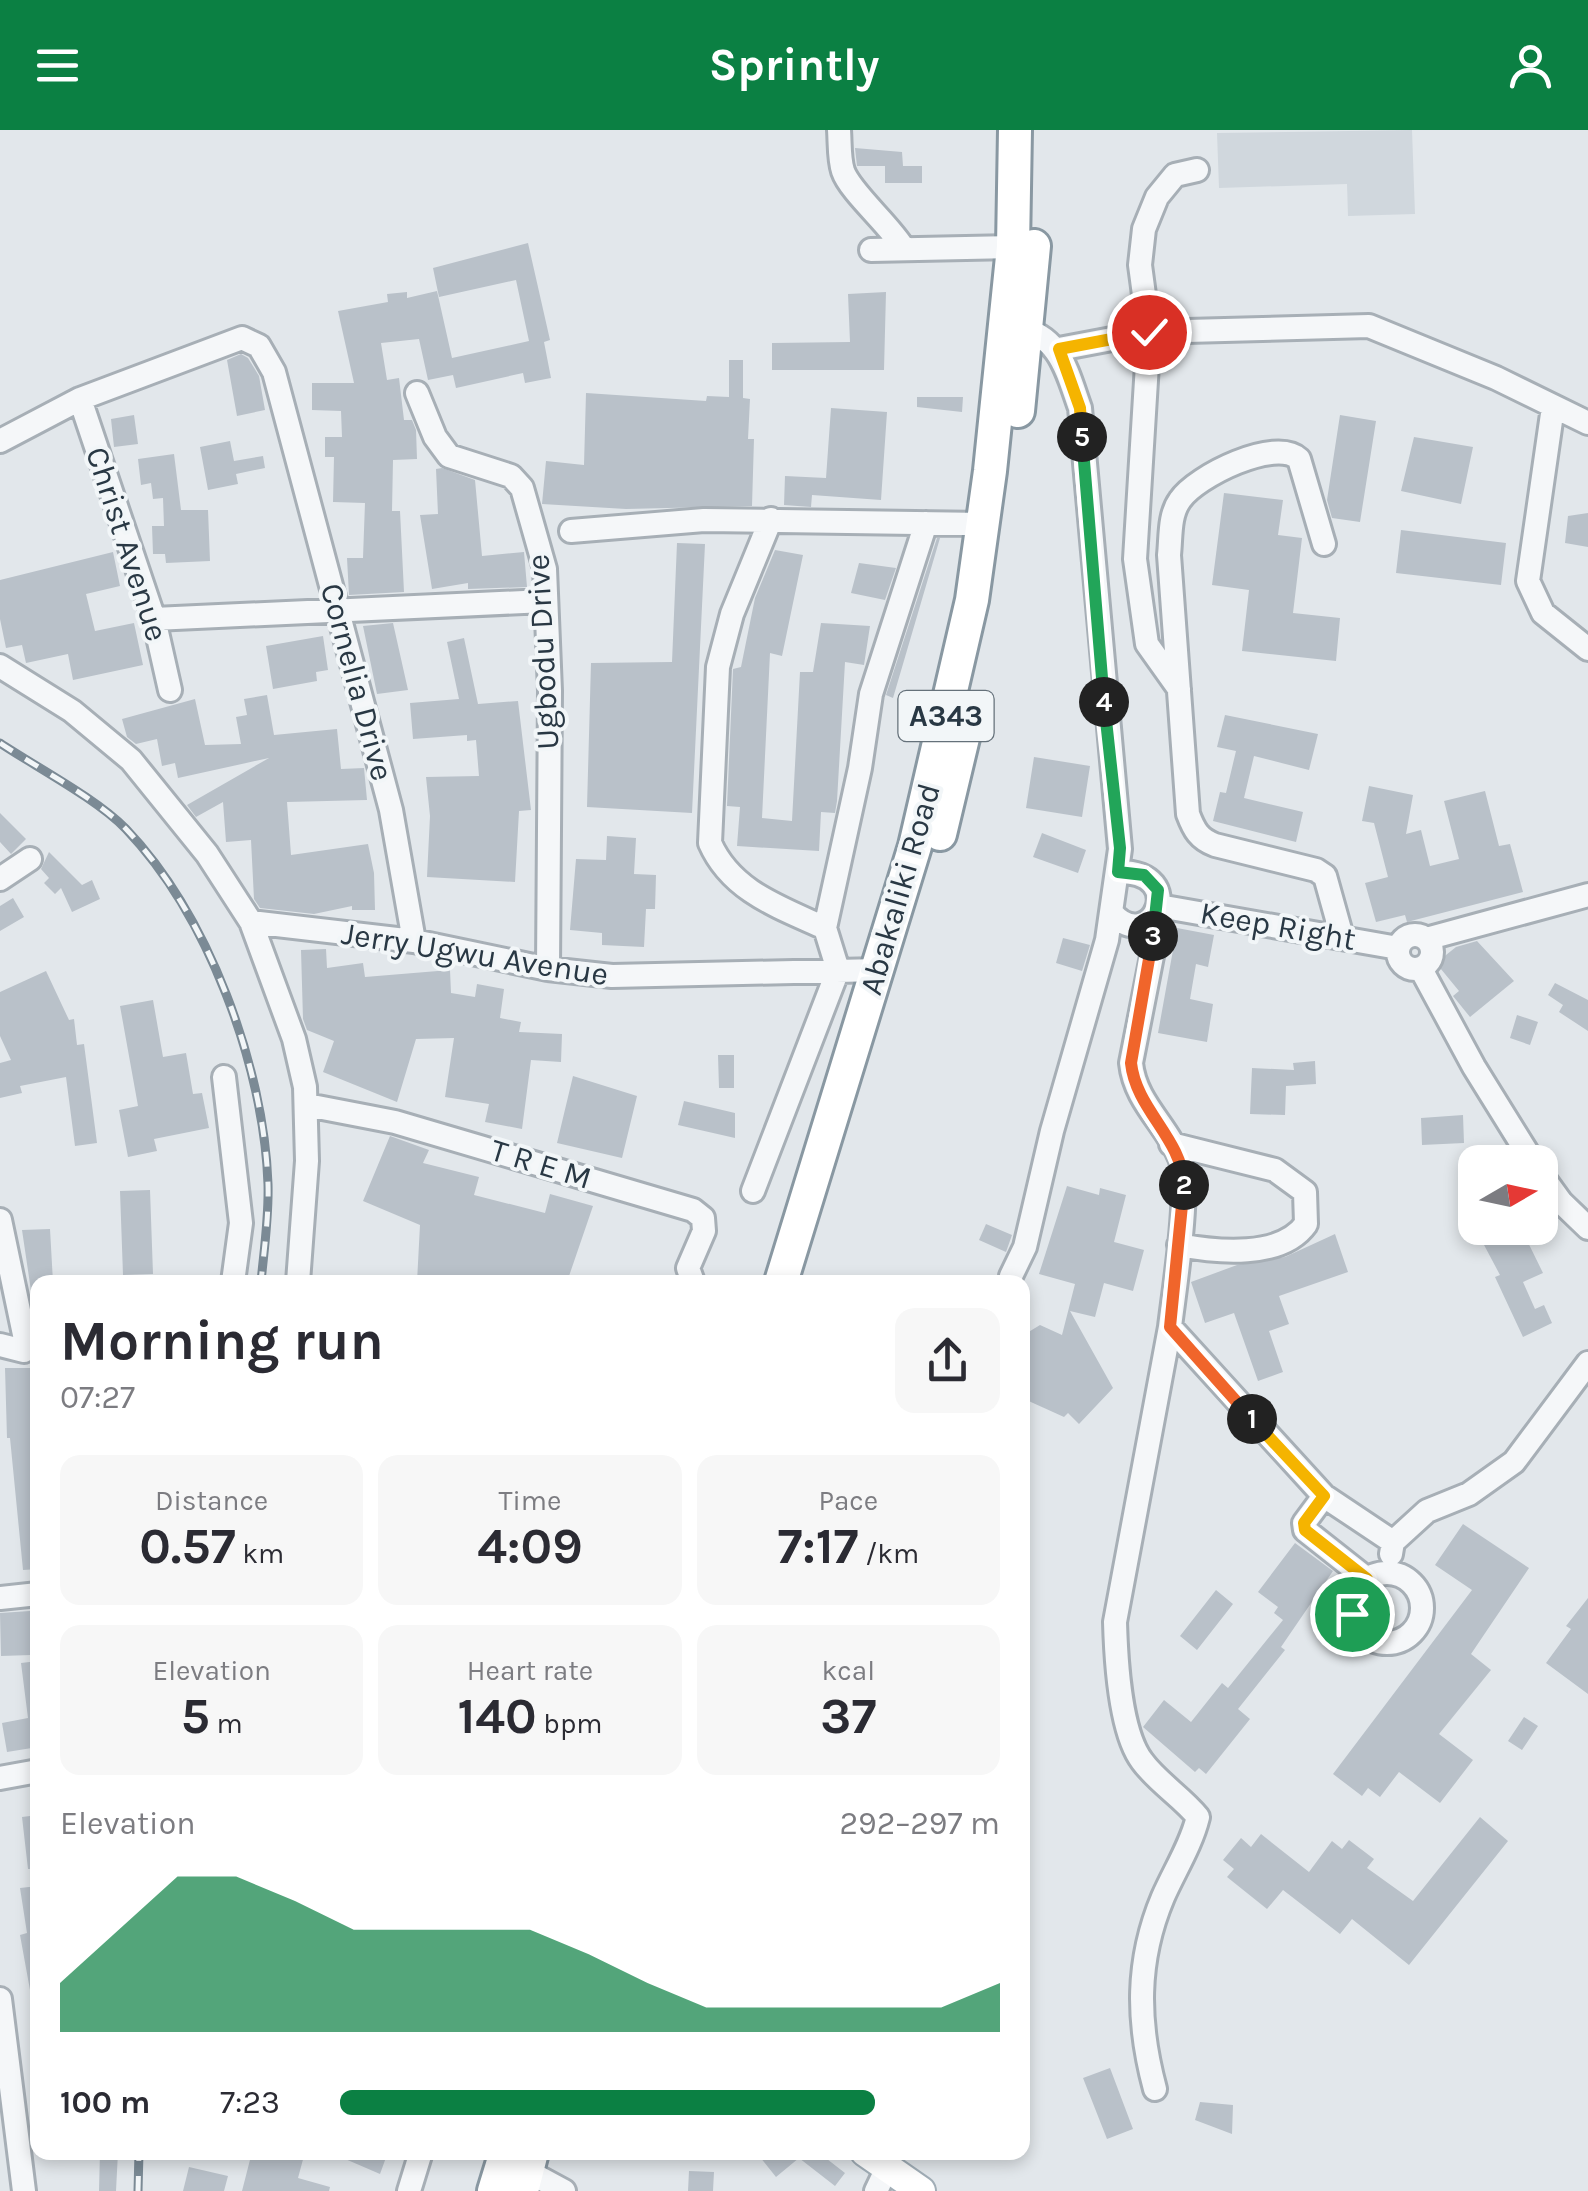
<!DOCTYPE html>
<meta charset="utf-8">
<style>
:root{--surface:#fff;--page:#f7f7f7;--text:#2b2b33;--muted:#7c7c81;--accent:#0b8043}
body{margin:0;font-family:Karla,sans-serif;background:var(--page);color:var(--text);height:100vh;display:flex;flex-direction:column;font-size:38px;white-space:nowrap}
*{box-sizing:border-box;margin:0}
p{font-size:32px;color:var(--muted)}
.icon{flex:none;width:55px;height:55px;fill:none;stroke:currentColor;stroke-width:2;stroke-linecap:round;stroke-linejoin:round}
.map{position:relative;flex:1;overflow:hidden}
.drawer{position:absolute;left:30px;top:1145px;width:1000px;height:885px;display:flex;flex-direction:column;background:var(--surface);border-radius:20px;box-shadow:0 5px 15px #0003}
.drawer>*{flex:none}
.needle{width:65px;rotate:81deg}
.buttons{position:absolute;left:1458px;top:1015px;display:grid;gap:20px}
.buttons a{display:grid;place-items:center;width:100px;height:100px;border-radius:20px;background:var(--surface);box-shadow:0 5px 15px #0003;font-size:50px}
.pin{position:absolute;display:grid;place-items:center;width:85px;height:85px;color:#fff;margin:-42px;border:5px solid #fff;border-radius:50%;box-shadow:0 2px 10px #0007}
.km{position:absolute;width:50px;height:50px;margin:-25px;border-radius:50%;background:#222;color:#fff;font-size:28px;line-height:50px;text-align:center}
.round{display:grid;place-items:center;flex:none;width:105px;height:105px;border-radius:20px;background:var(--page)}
.overview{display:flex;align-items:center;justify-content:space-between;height:170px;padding:0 30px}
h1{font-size:55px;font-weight:700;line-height:75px}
.figures{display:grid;grid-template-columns:repeat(3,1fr);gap:15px;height:170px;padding:10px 30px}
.figures div{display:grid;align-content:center;border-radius:20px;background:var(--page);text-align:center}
.figures b{font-size:50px;font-weight:700}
.figures small{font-size:28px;font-weight:400}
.figures p{font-size:28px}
.chart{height:280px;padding:20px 30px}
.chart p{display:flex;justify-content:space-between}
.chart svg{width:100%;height:180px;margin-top:10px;fill:var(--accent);opacity:.7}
ul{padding:0 30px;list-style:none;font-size:32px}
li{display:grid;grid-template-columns:160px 120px 1fr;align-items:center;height:75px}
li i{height:25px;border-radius:12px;background:var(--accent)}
header{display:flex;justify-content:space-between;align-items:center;height:130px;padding:0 30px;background:var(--accent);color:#fff;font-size:45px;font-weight:700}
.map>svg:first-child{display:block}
.built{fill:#d0d7dd}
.building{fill:#b9c1c9}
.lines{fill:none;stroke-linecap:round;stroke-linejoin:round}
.minor-casing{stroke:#a7afb6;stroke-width:28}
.major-casing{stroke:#a1aeb7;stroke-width:32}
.highway-casing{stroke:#8998a2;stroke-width:38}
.minor{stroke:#f5f7f9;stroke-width:22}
.major{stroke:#fff;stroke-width:28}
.highway{stroke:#fff;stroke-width:32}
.rail-casing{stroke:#7b8a95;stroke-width:9}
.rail{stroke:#f2f6f8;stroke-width:5;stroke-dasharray:15;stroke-linecap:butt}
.split-1-casing{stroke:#fff;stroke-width:20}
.split-2-casing{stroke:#fff;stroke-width:20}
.split-3-casing{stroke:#fff;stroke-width:20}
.split-4-casing{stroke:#fff;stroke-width:20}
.split-5-casing{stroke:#fff;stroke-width:20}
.split-6-casing{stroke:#fff;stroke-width:20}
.split-1{stroke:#f5b400;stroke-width:12}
.split-2{stroke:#f0652b;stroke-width:12}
.split-3{stroke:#f0652b;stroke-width:12}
.split-4{stroke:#22a559;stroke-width:12}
.split-5{stroke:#22a559;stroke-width:12}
.split-6{stroke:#f5b400;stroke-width:12}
.labels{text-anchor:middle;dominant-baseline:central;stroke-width:8;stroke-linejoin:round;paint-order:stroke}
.shield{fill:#f2f6f8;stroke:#65717a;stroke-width:2.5}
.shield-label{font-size:30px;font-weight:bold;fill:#293844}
.street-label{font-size:32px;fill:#293844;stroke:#f2f6f8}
</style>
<header><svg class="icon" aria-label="menu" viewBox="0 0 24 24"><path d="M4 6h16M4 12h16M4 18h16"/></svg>Sprintly<svg class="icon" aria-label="person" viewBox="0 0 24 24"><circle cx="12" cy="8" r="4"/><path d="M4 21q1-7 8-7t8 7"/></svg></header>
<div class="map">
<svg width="1588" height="2061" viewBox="0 0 1588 2061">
<rect width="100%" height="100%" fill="#e2e7eb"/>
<path class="built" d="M1412,0L1415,84L1348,86L1347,54L1219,58L1217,3Z"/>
<path class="building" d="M855,18L902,22L903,36H922V53H885V36H857Z
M528,113L550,210L544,212L551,248L525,253L523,243L456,258L453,245L428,250L419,209L381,213L387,250L399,248L404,290H412L416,300L417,329L393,330L392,381H400L404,462L349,465L347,428H363L365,373L333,372L334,327H325V307H342L341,281L312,280V253H354L338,181L388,172L387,164L407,162V168L437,161L452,228L529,211L516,150L439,167L433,138Z
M886,162L884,240H772V213L850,212L848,164Z
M241,224L248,228L259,246L265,280L237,286L227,230Z
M729,230H743V268L750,269L748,309H754L752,376L626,379L542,374L546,331L584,335L586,263L706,271L707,266L729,267Z
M917,267H963L962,282L917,277Z
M831,278L887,282L881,370L812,365L811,377L784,375L785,346L826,348Z
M134,285L138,314L114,317L111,289Z
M1340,285L1376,291L1360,392L1332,388L1327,370Z
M1414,307L1473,317L1461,374L1401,361Z
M230,311L234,331L263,326L265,338L236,344L238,354L208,360L200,317Z
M174,324L181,380H208L210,431L166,433L165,424H153L152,396H164L163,368L153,369L151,353L141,355L138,329Z
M442,338L475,350L482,426L524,422L527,457L468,459V453L432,459L420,385L438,384L436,339Z
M1224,363L1283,370L1278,405L1302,408L1293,483L1340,488L1336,531L1242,521L1249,460L1212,455Z
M1588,383V417L1565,413L1568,386Z
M1401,400L1506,413L1501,455L1396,443Z
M937,408H940L893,568L886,565Z
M677,413L705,414L692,683L587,677L591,533L672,532Z
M775,420L803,425L782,526L770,523L762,688L792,691L800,542H813L821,493L870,496L864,535L845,532L837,671L835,683L821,682L819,721L737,716L740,677L727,676L733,539L741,537L755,468Z
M113,422L120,456L86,464L95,501L134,493L143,535L73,550L68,524L26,533L22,515L6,518L0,489V450Z
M859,433L896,438L885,470L851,463Z
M393,493L408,560L377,564L363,496Z
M323,506L328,540L316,542L317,551L273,559L266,516Z
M464,508L478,574L518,571L531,680L519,681L515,752L427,747L430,686L426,647L479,646L476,610L467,611V605L413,609L410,573L459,569L447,512Z
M267,565L274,605L337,599L341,639L364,638L367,670L287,672L291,725L368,714L374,743L375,780H352V776L314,784L260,778L254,769L251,710L226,712L223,672L196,687L187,675L269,628L178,648L175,633L162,636L157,609L136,614L127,607L122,589L195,569L205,615L241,614L236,587L247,585L244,569Z
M1225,585L1318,604L1309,640L1254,626L1244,668L1303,682L1296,712L1213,691L1220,662L1226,663L1236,621L1217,617Z
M1034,627L1090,636L1082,687L1026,678Z
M1369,656L1413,665L1406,704L1421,700L1430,736L1459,729L1444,671L1485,661L1499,716L1510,714L1523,762L1407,792L1405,785L1376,792L1365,753L1388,747L1374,693L1362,691Z
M0,683L26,709L11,724L0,712Z
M1042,703L1086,720L1078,743L1033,727Z
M607,706L636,708L634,744L656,745L655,779H646L644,817L602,815V803L570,800L576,729L606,730Z
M49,722L82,755L92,750L100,769L72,782L61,758L55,764L44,753L49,748L41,739Z
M13,768L24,787L0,801V776Z
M1177,798L1214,805L1208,837L1196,834L1190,869L1213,874L1207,912L1158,903Z
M1063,808L1090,815L1082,841L1056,833Z
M1477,811L1514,851L1470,887L1453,866L1459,861L1436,833L1456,817Z
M326,819L327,838L363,833L365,847L450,840L451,863L475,867L477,854L504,859L500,888L521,892L519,902L562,904L561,932L531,930L522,999L485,992L489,974L445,967L454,908L416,909L397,972L323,942L334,911L307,900L303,889L301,820Z
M46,841L69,890L74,889L77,915L84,914L97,1013L75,1016L66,947L20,956L22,963L0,968V933L11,930L0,906V862Z
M1555,853L1588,870V901L1559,882L1563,875L1548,865Z
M153,870L163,927L186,923L193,964L202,963L209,998L154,1009L157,1021L128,1027L119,980L138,976L120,876Z
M1517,885L1538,892L1530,915L1510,908Z
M718,925H734V958H719Z
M1315,931L1316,954L1286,956L1285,985L1250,984L1252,938L1294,940L1293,933Z
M573,946L637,966L622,1028L557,1013Z
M684,971L735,983V1008L678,995Z
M1463,985L1464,1013L1422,1015L1421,988Z
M390,1006L429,1020L423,1033L479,1047L474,1065L545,1083L550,1064L593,1076L567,1152H539L507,1146L505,1152H417L420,1095L363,1071Z
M1067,1056L1099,1065L1100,1058L1126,1065L1114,1112L1144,1120L1133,1161L1104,1153L1095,1187L1070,1181L1113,1258L1079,1294L1068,1283L1064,1287L1022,1268V1206L1040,1195L1062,1205L1075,1154L1039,1144Z
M150,1060L153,1144L123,1145L120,1061Z
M986,1094L1012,1105L1006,1122L979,1110Z
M1475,1098H1521L1543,1143L1523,1152L1535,1179L1544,1175L1552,1193L1523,1207L1495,1147L1500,1145Z
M50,1099L53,1152H38V1181H34L22,1100Z
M1335,1104L1348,1142L1279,1166L1289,1194L1269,1201L1283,1242L1258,1251L1234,1183L1205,1193L1191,1152L1237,1135L1285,1127Z
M5,1238H33L38,1439L23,1440L10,1308H7Z
M1463,1394L1529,1438L1471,1524L1491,1540L1439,1604L1473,1630L1440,1673L1399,1642L1380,1667L1368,1658L1362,1666L1333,1644L1472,1460L1435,1435Z
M1295,1413L1333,1441L1281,1517L1285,1520L1238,1579L1250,1589L1206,1644L1199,1638L1195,1642L1143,1597L1164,1570L1191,1592L1222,1553L1228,1558L1283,1490L1274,1483L1278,1477L1258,1462Z
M1216,1460L1233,1474L1197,1520L1180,1506Z
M1588,1468V1564L1546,1533L1571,1499L1566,1496Z
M30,1481L31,1525L1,1526L0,1483Z
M38,1531V1617L7,1622L2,1593L28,1588L21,1533Z
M1524,1587L1538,1596L1522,1620L1508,1611Z
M38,1685V1739H28L22,1687Z
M1480,1687L1508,1711L1409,1835L1352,1789L1340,1804L1283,1760L1267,1779L1227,1747L1234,1739L1223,1730L1241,1708L1251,1717L1261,1704L1309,1742L1332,1711L1342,1719L1349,1710L1374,1729L1367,1738L1413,1771Z
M38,1756V1859L30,1860L20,1805L27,1803L20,1758Z
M1110,1938L1133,1999L1107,2009L1083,1948Z
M1200,1972L1233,1975L1232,2004L1195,1990Z
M100,2022H118L116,2061H99Z
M252,2022H305L298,2048L330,2057L329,2061H242Z
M329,2022H388L380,2044Z
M756,2022H818L845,2043L835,2056L799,2028L776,2047Z
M189,2037L228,2046L224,2061H183Z
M689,2041L714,2042L713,2061H688Z"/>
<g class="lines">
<defs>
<path id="minor" d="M839,0C840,13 839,29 843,41C850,62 890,95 904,119
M871,120L1013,117
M1059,219L1149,202L1369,196L1496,248L1588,293
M417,263L435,307L449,326L511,346L522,358L545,439L550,561L548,839
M80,269L154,489L170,560
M1553,277L1528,451L1543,483L1588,519
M0,311L80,269L242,208L259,216L274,242L391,680L414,811
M771,389L732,484L718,537L710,713C731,761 779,777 825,798
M571,401L704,390L984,394
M1324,414L1299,329C1276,307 1196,346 1180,370C1169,385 1171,407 1169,425L1188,684C1194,700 1199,709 1215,715L1316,740L1325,746L1342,807
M154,489L545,471
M0,536L72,581L131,630L207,724L251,792L294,909L305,957L307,1031L298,1152
M1179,559L1147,514L1135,429L1149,202L1140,135L1144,99L1157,67L1175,45L1197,40
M0,749L30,729
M1159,776L1398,818
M1112,783C1151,827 1191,741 1118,742
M1152,789L1153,821L1131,933C1135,972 1166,994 1180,1028C1191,1056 1174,1162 1170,1197L1324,1366L1304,1393L1305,1400L1367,1449
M251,792L414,811L548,839L612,846L879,840
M1398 822a17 17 0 1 1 34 0a17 17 0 1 1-34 0Z
M1426,809L1588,765
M1421,839L1474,937L1533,1032
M224,947L241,1093L233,1152
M307,975L395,992L693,1080L703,1088L704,1101L688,1138L693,1152
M1171,1014L1275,1040L1305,1062L1306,1094C1281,1129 1216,1122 1179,1115
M1540,1043L1561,1072L1588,1098
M753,1061L838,840L825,798L860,638L871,564L926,393
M0,1090L26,1214L24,1221L0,1215
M1011,1146L1025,1117L1052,1001L1107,810L1120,719L1080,278C1067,242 1060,204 1016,198
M1324,1366L1393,1412L1391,1424
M1393,1412L1427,1381L1469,1364L1514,1332L1588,1233
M1352 1478a35 35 0 1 1 70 0a35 35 0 1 1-70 0Z
M0,1468L38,1464
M0,1648L38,1641
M0,1869L24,2061
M1155,1959C1137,1892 1136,1831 1163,1767C1175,1740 1191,1715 1198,1687C1182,1667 1157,1652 1142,1631C1120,1602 1116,1528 1115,1492L1170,1197
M527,2041L564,2061
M409,2061L421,2022
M876,2061L887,2038"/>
<path id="major" d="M865,2022L921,2061"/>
<path id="highway" d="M1018,281L1034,116
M940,704L967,591
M781,1152L915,716L972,470L990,341L1013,117L1015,0
M494,2061L506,2022
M522,2061L532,2022"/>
</defs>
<use href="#minor" class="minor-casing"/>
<use href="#major" class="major-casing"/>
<use href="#highway" class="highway-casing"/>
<use href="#minor" class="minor"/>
<use href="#major" class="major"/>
<use href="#highway" class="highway"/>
<defs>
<path id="rail" d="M0,613C36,637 97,669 126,699C208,785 264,936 268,1054C269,1087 264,1120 261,1152
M138,2061L139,2022"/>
</defs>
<use href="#rail" class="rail-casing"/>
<use href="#rail" class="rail"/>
</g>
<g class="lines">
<defs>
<path id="split-1" d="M1252,1289L1324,1366L1304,1393L1305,1400L1367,1449L1354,1464L1352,1484"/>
<path id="split-2" d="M1184,1055L1170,1197L1252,1289"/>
<path id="split-3" d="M1153,806L1131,933C1136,980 1182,1008 1184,1055"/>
<path id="split-4" d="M1104,572L1120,718L1118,742L1144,745L1158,760L1153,806"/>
<path id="split-5" d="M1082,307L1104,572"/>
<path id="split-6" d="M1082,307L1080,278L1059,219L1149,202"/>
</defs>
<use href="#split-1" class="split-1-casing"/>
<use href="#split-2" class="split-2-casing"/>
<use href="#split-3" class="split-3-casing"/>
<use href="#split-4" class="split-4-casing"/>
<use href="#split-5" class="split-5-casing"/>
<use href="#split-6" class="split-6-casing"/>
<use href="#split-1" class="split-1"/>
<use href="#split-2" class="split-2"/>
<use href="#split-3" class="split-3"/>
<use href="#split-4" class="split-4"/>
<use href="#split-5" class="split-5"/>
<use href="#split-6" class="split-6"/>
</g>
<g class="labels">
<rect class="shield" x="898.5" y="561" width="95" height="50" rx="8"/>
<g class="shield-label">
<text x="946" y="586">A343</text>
</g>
<g class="street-label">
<text transform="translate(127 414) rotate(72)">Christ Avenue</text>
<text transform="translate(543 522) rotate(-93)">Ugbodu Drive</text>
<text transform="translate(357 552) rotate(75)">Cornelia Drive</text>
<text transform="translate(900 759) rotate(-74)">Abakaliki Road</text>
<text transform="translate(1278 796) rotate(10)">Keep Right</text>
<text transform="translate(475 824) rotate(9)">Jerry Ugwu Avenue</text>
<text transform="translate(541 1034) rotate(17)">T R E M</text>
</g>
</g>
</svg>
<div class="buttons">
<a><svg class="needle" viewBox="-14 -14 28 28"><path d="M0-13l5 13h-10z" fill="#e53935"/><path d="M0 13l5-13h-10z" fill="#7c7c81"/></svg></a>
</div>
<div class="pin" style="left:1352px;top:1484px;background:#1e9e55"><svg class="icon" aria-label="arrive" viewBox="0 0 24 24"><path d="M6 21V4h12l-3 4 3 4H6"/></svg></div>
<div class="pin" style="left:1149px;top:202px;background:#d93025"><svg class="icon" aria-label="check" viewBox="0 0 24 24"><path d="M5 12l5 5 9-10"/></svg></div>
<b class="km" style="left:1252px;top:1289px">1</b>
<b class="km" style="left:1184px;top:1055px">2</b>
<b class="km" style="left:1153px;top:806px">3</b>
<b class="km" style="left:1104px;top:572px">4</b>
<b class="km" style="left:1082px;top:307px">5</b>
<section class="drawer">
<div class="overview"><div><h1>Morning run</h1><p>07:27</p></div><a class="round"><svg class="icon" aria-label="share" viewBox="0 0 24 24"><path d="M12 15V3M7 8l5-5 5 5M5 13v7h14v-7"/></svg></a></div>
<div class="figures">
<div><p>Distance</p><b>0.57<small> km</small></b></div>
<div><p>Time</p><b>4:09</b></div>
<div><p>Pace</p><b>7:17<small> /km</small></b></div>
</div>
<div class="figures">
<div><p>Elevation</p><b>5<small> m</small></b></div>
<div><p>Heart rate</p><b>140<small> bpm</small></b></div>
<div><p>kcal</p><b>37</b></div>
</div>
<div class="chart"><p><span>Elevation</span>292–297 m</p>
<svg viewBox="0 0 160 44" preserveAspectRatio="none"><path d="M0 44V32L10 19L20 6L30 6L40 12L50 19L60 19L70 19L80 19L90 25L100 32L110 38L120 38L130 38L140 38L150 38L160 32V44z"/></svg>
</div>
<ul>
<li><b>100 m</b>7:23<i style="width:81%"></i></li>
</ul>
</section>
</div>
